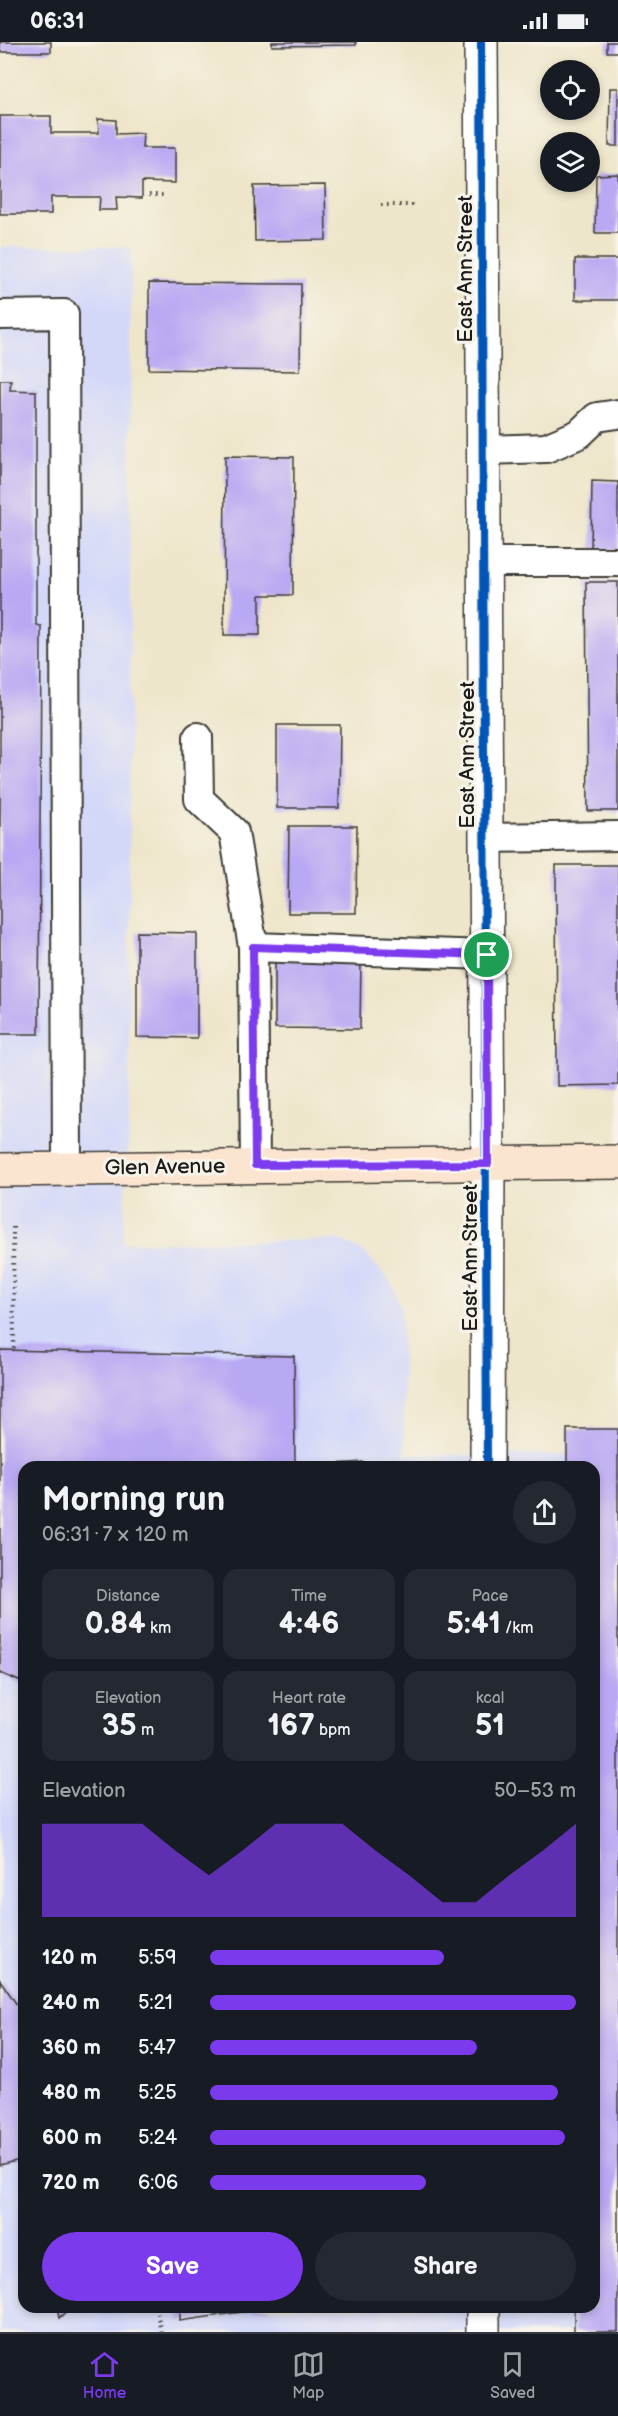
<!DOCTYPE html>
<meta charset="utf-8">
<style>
:root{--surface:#171b24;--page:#242831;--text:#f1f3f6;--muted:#9ea1a6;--line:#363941;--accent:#7c3aed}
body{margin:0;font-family:"Balsamiq Sans",sans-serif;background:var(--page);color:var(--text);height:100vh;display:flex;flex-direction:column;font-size:22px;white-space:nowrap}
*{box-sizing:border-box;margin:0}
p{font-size:20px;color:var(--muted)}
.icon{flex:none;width:33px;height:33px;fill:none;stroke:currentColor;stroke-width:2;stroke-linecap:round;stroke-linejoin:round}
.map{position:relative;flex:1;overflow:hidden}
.sheet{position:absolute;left:18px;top:1419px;width:582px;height:852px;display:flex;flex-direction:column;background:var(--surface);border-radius:18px;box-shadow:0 3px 9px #0003}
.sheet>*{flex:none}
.fabs{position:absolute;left:540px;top:18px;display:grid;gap:12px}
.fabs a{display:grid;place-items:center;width:60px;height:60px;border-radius:50%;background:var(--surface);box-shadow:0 3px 9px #0003;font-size:30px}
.pin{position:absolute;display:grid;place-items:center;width:51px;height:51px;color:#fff;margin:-26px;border:3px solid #fff;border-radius:50%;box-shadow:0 2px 6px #0007}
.round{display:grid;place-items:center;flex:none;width:63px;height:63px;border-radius:32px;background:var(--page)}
.head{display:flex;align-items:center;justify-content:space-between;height:102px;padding:0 24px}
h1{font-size:33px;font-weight:700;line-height:45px}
.figures{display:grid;grid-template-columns:repeat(3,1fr);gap:9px;height:102px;padding:6px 24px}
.figures div{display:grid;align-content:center;border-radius:15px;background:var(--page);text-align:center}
.figures b{font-size:30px;font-weight:700}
.figures small{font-size:16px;font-weight:400}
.figures p{font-size:16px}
.chart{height:168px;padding:12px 24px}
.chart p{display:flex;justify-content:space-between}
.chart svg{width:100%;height:108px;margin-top:6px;fill:var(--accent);opacity:.7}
.primary-button{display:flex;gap:12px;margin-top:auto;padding:12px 24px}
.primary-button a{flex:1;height:69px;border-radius:36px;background:var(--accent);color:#fff;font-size:24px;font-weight:700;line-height:69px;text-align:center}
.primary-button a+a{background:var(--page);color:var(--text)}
ul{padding:0 24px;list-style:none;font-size:20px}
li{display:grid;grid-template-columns:96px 72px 1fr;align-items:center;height:45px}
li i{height:15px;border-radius:8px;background:var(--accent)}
.status{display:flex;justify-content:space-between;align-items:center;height:42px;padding:0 30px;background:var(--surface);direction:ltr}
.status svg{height:16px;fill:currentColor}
.tabs{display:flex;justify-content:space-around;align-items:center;height:84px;border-top:2px solid var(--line);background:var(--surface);font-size:16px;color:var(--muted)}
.tabs a{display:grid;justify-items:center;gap:3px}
.tabs .selected{color:var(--accent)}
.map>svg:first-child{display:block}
.built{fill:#d3d8f9;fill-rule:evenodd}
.building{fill:#b9a8f3}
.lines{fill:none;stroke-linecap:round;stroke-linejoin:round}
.service-casing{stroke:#3c3a36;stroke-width:32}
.minor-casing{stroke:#3c3a36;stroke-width:36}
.tertiary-casing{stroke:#3c3a36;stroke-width:36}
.secondary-casing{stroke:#3c3a36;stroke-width:36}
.path{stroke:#3c3a36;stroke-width:4;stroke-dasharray:1.5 4.5;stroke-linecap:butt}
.service{stroke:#fff;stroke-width:28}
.minor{stroke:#fff;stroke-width:33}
.tertiary{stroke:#fff;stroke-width:33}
.secondary{stroke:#fce5d0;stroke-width:33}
.cycleway-casing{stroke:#f7f3e8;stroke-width:11}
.cycleway{stroke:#0057b8;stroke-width:8}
.route-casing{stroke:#fff;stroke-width:12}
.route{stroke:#7c3aed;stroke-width:8}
.labels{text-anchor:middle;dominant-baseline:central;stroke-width:6;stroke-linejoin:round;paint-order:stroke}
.street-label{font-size:21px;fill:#1c1c1c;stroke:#f7f3e8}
</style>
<div class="status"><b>06:31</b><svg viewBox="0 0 49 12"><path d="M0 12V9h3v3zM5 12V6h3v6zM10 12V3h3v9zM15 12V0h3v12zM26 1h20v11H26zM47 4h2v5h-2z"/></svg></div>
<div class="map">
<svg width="618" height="2290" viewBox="0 0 618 2290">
<rect width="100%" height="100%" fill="#f7f3e8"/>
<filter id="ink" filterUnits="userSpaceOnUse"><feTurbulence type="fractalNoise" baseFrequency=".0167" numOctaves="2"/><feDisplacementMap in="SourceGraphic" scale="12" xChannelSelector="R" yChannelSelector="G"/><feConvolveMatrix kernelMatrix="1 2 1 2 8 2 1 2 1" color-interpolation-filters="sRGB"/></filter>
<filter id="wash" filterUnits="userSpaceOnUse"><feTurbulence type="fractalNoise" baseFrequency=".008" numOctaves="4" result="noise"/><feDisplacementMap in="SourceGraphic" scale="24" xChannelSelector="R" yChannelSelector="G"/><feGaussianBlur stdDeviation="1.35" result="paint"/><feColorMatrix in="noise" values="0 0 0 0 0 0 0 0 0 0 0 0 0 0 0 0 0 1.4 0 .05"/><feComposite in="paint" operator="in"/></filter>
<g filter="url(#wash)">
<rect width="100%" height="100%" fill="#eee6ca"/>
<path class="built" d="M0,205H131L129,1086L123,1201L341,1198L364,1210L391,1240L401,1265L405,1412L618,1414V2290H0ZM24,1425H594V2265H24Z"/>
<g id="blocks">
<path class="building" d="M0,0H51V10H0Z
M272,0H356V3L272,4Z
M607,0H618V10H607Z
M610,46H618V104H609Z
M0,74H51V91H99L98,77L116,78V92L143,91L142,106H175V141L142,140V156L116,155L117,168H99L100,155H51V172H0Z
M618,132V191H595L596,133Z
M325,143L326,198L255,199L254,144Z
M575,217H618V258H575Z
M149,241L301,242L300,329L149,327Z
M0,338H11L10,348L36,349V583L41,584L39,992H0Z
M225,414L294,415L293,553H260V593H224Z
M592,439L618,440V508L591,507Z
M586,540H618V769H588Z
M277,683H340L339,766H277Z
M289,784H357L356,871H288Z
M556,823H618V1043L557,1044Z
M137,890L197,891V996L137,995Z
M275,918H361L360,987L275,986Z
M0,1308L294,1314L295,1425H24V1641L0,1631Z
M567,1387H618V2290H574V2265H594V1425H567Z
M363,1420V1425H318V1423Z
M0,1938L24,1973V2117L0,2123Z
M57,2265H71L59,2276Z
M180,2265H270V2266L180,2279Z"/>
</g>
</g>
<g filter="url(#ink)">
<use href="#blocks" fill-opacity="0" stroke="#3c3a36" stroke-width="1.5"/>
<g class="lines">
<defs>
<path id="service" d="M0,273L64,272L67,1127
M484,408L546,406L579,392L597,375L618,372
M485,520H618
M198,695L199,757L234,790L253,905L255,1123
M486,796L618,794
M253,905L487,913"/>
<path id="minor" d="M481,0L488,1122"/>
<path id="tertiary" d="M487,1425L488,1122
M483,2265V2290"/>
<path id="secondary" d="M0,1128L618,1120"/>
</defs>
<use href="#service" class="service-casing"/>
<use href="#minor" class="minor-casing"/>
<use href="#tertiary" class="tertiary-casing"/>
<use href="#secondary" class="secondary-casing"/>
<path class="path" d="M149,153H164
M381,163H413
M13,1185L14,1309
M156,2265L161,2290"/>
<use href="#service" class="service"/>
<use href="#minor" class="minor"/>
<use href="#tertiary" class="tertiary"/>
<use href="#secondary" class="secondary"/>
<defs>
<path id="cycleway" d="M481,0L487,1425"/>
</defs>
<use href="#cycleway" class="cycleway-casing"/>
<use href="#cycleway" class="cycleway"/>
</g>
</g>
<g class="lines" filter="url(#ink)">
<defs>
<path id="route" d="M253,905L487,913L488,1122L255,1123Z"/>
</defs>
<use href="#route" class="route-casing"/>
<use href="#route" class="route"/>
</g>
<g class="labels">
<g class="street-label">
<text transform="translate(465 227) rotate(-90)">East Ann Street</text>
<text transform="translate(467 713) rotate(-90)">East Ann Street</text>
<text transform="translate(165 1125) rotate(-1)">Glen Avenue</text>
<text transform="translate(470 1216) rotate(-90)">East Ann Street</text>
</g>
</g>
</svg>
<div class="fabs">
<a><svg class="icon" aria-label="locate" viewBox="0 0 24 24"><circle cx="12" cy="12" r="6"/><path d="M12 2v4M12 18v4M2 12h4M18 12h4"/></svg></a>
<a><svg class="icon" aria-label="layers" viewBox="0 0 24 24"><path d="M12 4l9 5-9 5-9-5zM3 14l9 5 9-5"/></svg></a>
</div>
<div class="pin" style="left:487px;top:913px;background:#1e9e55"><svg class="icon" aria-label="arrive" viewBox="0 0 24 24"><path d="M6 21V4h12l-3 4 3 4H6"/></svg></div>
<section class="sheet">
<div class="head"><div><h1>Morning run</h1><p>06:31 · 7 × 120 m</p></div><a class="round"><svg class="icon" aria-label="share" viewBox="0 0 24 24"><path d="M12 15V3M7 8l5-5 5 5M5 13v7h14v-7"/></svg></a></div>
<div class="figures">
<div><p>Distance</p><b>0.84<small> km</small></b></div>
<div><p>Time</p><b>4:46</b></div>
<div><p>Pace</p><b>5:41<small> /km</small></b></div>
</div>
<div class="figures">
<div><p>Elevation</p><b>35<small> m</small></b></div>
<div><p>Heart rate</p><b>167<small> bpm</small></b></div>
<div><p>kcal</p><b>51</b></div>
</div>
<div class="chart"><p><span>Elevation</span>50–53 m</p>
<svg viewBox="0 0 160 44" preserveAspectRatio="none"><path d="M0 44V6L10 6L20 6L30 6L40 17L50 27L60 17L70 6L80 6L90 6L100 17L110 27L120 38L130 38L140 27L150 17L160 6V44z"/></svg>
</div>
<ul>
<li><b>120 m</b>5:59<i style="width:64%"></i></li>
<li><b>240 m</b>5:21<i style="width:100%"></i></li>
<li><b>360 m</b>5:47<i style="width:73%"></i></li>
<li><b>480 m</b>5:25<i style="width:95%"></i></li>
<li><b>600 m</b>5:24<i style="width:97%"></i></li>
<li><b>720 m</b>6:06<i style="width:59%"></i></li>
</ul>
<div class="primary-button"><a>Save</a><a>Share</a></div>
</section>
</div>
<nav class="tabs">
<a class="selected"><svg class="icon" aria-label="home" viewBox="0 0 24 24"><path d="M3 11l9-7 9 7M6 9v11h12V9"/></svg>Home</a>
<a><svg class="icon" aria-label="map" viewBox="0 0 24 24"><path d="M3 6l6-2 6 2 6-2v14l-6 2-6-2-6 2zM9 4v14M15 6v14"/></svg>Map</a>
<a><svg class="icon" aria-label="saved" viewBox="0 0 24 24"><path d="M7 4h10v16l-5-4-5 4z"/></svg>Saved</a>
</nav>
